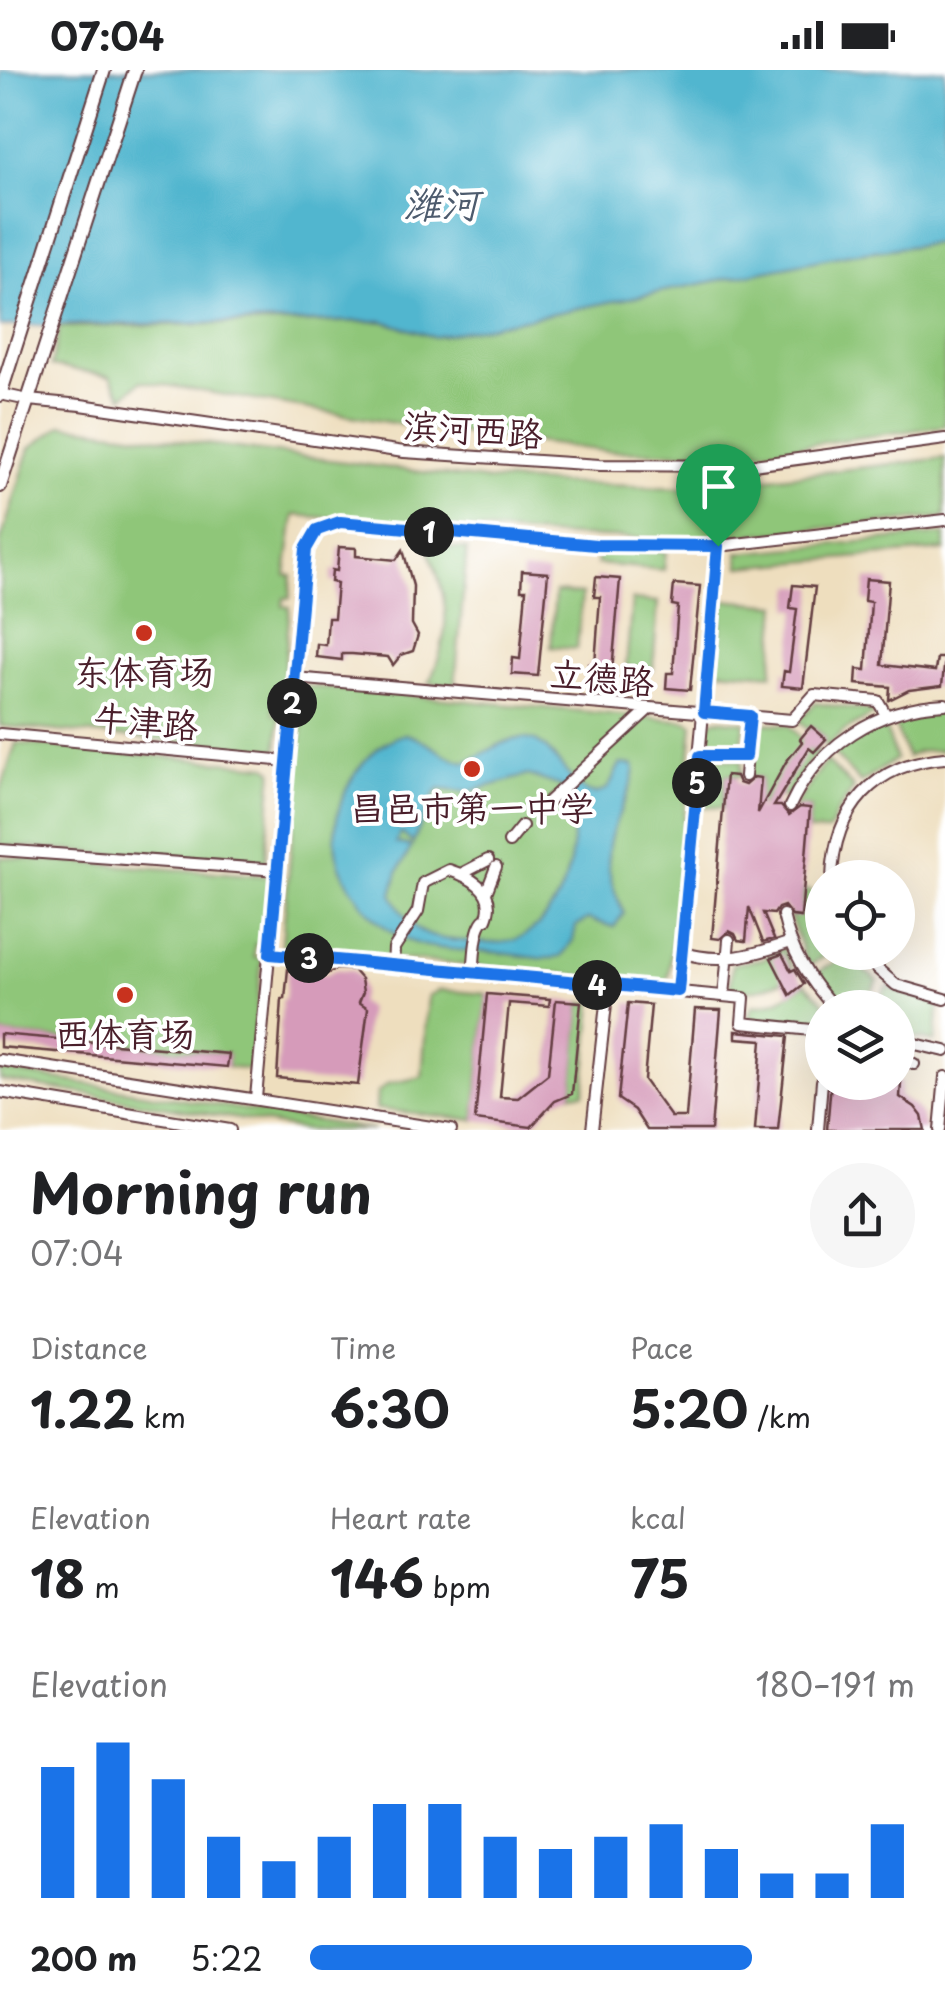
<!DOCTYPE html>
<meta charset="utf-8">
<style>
:root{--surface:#fff;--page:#f6f6f6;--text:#202124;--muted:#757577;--accent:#1a73e8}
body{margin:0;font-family:"Playpen Sans","LXGW WenKai TC",sans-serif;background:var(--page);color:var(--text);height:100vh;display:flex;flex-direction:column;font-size:38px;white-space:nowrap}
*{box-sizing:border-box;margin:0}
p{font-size:32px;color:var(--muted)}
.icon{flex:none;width:55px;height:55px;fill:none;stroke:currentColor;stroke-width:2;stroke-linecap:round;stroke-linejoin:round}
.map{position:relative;height:1060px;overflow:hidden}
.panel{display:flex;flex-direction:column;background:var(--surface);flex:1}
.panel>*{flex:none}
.buttons{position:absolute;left:805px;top:790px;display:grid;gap:20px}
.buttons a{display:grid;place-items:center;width:110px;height:110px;border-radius:50%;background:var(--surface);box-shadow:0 10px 40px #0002;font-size:50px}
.pin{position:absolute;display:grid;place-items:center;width:85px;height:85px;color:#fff;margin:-102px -42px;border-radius:50% 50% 50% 0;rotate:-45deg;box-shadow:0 0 10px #0007}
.pin .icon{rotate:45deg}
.km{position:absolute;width:50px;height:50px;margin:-25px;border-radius:50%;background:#222;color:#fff;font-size:28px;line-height:50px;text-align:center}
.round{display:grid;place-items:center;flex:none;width:105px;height:105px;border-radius:52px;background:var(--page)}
.headline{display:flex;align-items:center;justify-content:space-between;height:170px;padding:0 30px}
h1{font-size:55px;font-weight:700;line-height:75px}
.figures{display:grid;grid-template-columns:repeat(3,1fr);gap:15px;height:170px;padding:10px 30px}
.figures div{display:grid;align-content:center}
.figures b{font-size:50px;font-weight:700}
.figures small{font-size:28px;font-weight:400}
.figures p{font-size:28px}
.chart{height:280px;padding:20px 30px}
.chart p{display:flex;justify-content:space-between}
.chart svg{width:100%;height:180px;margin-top:10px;stroke:var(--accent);stroke-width:6}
ul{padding:0 30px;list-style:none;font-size:32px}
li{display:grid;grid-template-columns:160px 120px 1fr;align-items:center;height:75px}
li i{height:25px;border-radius:12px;background:var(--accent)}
.status{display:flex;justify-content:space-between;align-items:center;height:70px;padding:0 50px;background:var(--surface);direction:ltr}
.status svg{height:28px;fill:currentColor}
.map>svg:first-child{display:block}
.green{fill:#8fc679;stroke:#6c7252;stroke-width:2.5}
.water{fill:#51b6cf;stroke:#4e6a7d;stroke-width:2.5;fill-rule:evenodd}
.building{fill:#d69bba}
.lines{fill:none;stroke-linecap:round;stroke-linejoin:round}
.minor-casing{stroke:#633c41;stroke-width:14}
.major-casing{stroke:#633c41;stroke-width:16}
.minor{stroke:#fff;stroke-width:10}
.major{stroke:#fff;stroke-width:12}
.route-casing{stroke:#fff;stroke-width:20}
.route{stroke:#1a73e8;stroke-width:12}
.poi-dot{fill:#c8321e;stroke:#fff;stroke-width:4}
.labels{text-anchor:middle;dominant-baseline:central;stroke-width:8;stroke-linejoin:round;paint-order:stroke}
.street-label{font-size:35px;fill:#4a1f2b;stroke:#fff}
.poi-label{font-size:35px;fill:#4a1f2b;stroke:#fff}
.water-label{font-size:38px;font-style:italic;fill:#4d5b6d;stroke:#fff}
</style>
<div class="status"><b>07:04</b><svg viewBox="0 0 49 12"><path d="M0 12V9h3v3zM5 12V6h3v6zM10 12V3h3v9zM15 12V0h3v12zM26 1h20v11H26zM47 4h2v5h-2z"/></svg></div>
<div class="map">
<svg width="945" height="1060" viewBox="0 0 945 1060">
<rect width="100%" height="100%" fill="#fff"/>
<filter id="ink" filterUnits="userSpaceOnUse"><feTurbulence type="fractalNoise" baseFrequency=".01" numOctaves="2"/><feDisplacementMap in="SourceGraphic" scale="20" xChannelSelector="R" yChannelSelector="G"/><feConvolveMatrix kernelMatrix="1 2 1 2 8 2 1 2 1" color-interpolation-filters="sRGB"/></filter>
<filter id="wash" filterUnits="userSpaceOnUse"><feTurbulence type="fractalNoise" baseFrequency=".0048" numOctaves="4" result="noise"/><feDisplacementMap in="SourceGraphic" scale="40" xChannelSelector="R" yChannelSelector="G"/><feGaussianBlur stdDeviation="2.25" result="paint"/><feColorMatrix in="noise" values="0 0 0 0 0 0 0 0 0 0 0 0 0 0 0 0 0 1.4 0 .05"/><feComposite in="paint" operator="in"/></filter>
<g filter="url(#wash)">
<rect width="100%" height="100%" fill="#eedebe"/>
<path class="green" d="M945,172V356L741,384L604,381L411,356L141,311L123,327L110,306L51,296L60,257L383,251L434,267L820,188Z
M62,355L483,410L682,418L945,388V447L694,470L541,465L294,445L286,505L292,506L290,528H284L283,536L290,537L282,628L274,633L273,644L280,646L277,680L0,656V473L30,378Z
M945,464V480L740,497L738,483Z
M427,476L467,479L455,616L429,613C453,560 449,529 427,476Z
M598,481H666L664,500L597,494Z
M555,522L582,524L577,579L551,577Z
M632,530L658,532L653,600L626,597Z
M723,530L778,535L772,604L716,600Z
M306,616L687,651L693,654L669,905L665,914L284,878L282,874Z
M815,633L877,642L843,662L827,677L822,673L825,668L812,656L808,660L799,651Z
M945,640V680L918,682L907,687L892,648Z
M717,649L745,652L741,681L706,680L708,654Z
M755,652L789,655L813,682L817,679L820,682L808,693L788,727L767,726L764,735L758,734L761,708L748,707L751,654Z
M884,654L896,689L861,713L833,683Z
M16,673L267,696L273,700L265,793L259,797L0,775V722Z
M722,688L742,690L741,706L726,705L723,738L700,736L704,692Z
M826,691L854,718L836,744L829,761H808L810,738L795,736Z
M0,787L270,806L262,874H255L254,887L262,888L251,1000L227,997L228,984L0,964Z
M803,820L822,823V882L828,883L808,897L790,846H801Z
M783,878L795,905C772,916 755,922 730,922L732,894L762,889Z
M850,883L857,895L878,911L861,937C840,938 827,921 815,904Z
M805,913L824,932L822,959L753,952L749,945L752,936C775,934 787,927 805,913Z
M887,917L939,934L935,972L898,963V938L875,937Z
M440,920L487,924L475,1050L376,1039L377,1023L388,1014L422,1007L428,926Z
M581,932L593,933L584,1023L572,1024Z
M0,1000L374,1060H306L0,1010Z"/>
<path class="water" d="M0,0H945V172L850,184L434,267L383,251L0,256Z
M405,664C428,669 441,687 465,692C487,685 507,663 532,670C558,676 577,738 605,720C614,714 614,701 621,694L634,695C639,710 611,752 609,775C605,800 614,821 624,843L614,857L588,849L576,856L573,870L561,887C539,891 522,885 500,883C456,878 414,885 378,851C364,838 350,818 342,801C320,752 354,679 405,664ZM528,705L561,716C587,759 568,842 523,866C505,876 482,873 463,871C423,868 411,862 392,824L398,802L412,776L396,773L401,763L413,773L432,728L439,719L468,722Z"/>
<g id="blocks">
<path class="building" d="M339,477L356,478V486L396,490L403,480L413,516L412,554L418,565L413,581L401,585L393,595L388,587L352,584H342V590L316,587L317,574L326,575L328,548H334L337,513L331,512L332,500L337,501Z
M522,501L548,503L538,606L512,604L513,588L520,589L526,520H521Z
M596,507L620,509L611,613L588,611L589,594H595L600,527H594Z
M866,509L889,511L882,595L935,601L937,588H945L942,616L909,620L889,630L890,617L856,614L857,599L866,600L871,532L864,531Z
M674,514L700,516L690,620L666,618L667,603H673L678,536L672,535Z
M793,515L815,517L803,618L782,616L784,601L789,602L797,539L790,538Z
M811,656L826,669L814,682L809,678L774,736H781L789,745L800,737L810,738L801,847L792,846L784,836L778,838L774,844L763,843L774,869L763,872L749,837L746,871L738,870L735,864L729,861L720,869L712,868L726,705L736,706L739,713L745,715L754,707L761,708L758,743L786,692L802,672L800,669Z
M782,884L791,901L795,899L804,914L790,925L771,888Z
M288,899L327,904L336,899L353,900L361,909L363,922L359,932L368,938L358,1015L277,1008L282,929H285Z
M487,924L550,929L549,936L509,933L500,1027L518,1028L548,1004L556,930L581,932L572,1024L555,1031L531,1057L475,1050Z
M628,933L651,935L644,1010L671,1047H686L695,939L721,940L711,1060H647L634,1040L618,1029Z
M736,961L788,966L778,1060H755L762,970L736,968Z
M0,964L229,984L227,997L0,977Z
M831,1012H901L900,1027L915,1037L922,1046L925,1060H827Z"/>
</g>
</g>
<g filter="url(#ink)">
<use href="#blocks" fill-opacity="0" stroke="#633c41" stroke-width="2.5"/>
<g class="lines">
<defs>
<path id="minor" d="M0,324L28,330L81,335L404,382L600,395L746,396L945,369
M294,608L792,650L814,625L878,631L886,645
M0,664L287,691
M700,686L746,685
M745,706L750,646
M790,736C818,675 878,637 945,634
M537,742L650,638
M509,772L522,756
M0,780L279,800
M461,804L488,790
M832,808C834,738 875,693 945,688
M486,823L496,797
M783,845C791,882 809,911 835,938
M681,882C720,895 753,885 791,872
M858,882L896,915L945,929
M270,884L744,928L742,953L822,961
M393,896L394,878L418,841L423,813L449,800C468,806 494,819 488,843C484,857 486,843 480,856C474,869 475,890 473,904
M678,921L718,476
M724,926L729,870
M898,970L945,981
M898,989L914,994
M0,990L451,1060
M0,1022L230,1060
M256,1028L306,479L317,460L341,452L596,475L718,476L945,450
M592,1060L608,916
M818,1060L822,1011
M940,1060L945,1007"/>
<path id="major" d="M0,325L104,0
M0,416L135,0"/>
</defs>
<use href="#minor" class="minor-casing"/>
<use href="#major" class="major-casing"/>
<use href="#minor" class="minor"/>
<use href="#major" class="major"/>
</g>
</g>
<g class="lines" filter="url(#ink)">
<defs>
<path id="route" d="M340,452L596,475L718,476L704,642L750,646L746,686H700L678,921L270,884L306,479L317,460Z"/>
</defs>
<use href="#route" class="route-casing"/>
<use href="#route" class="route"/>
</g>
<g class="poi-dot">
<circle cx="144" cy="563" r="10"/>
<circle cx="472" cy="699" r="10"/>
<circle cx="125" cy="925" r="10"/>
</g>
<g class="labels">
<g class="street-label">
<text transform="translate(473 358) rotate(4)">滨河西路</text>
<text transform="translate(602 606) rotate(5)">立德路</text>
<text transform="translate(146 650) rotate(5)">牛津路</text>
</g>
<g class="poi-label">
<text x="144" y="600">东体育场</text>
<text x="472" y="736">昌邑市第一中学</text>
<text x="125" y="962">西体育场</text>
</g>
<g class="water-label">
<text x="441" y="132">潍河</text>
</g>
</g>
</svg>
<div class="buttons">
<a><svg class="icon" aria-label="locate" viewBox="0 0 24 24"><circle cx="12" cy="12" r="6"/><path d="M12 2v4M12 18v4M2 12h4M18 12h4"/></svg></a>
<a><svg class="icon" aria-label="layers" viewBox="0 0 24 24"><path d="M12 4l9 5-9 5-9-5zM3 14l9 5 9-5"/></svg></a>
</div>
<div class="pin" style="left:718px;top:476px;background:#1e9e55"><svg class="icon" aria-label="arrive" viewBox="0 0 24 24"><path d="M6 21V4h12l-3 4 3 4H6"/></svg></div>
<b class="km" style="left:429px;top:462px">1</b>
<b class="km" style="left:292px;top:633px">2</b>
<b class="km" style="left:309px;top:888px">3</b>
<b class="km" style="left:597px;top:915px">4</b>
<b class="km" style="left:697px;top:713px">5</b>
</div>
<section class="panel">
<div class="headline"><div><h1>Morning run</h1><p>07:04</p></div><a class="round"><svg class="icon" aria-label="share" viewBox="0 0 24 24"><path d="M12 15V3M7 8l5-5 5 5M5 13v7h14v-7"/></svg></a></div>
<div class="figures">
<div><p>Distance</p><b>1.22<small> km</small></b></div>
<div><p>Time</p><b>6:30</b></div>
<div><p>Pace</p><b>5:20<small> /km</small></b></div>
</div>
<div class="figures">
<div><p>Elevation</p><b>18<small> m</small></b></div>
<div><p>Heart rate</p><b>146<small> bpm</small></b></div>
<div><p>kcal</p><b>75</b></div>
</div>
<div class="chart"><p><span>Elevation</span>180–191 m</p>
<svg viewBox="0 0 160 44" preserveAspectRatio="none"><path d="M5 44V12M15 44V6M25 44V15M35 44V29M45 44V35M55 44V29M65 44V21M75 44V21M85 44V29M95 44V32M105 44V29M115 44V26M125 44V32M135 44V38M145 44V38M155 44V26"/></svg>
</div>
<ul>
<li><b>200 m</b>5:22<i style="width:73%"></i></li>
</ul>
</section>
